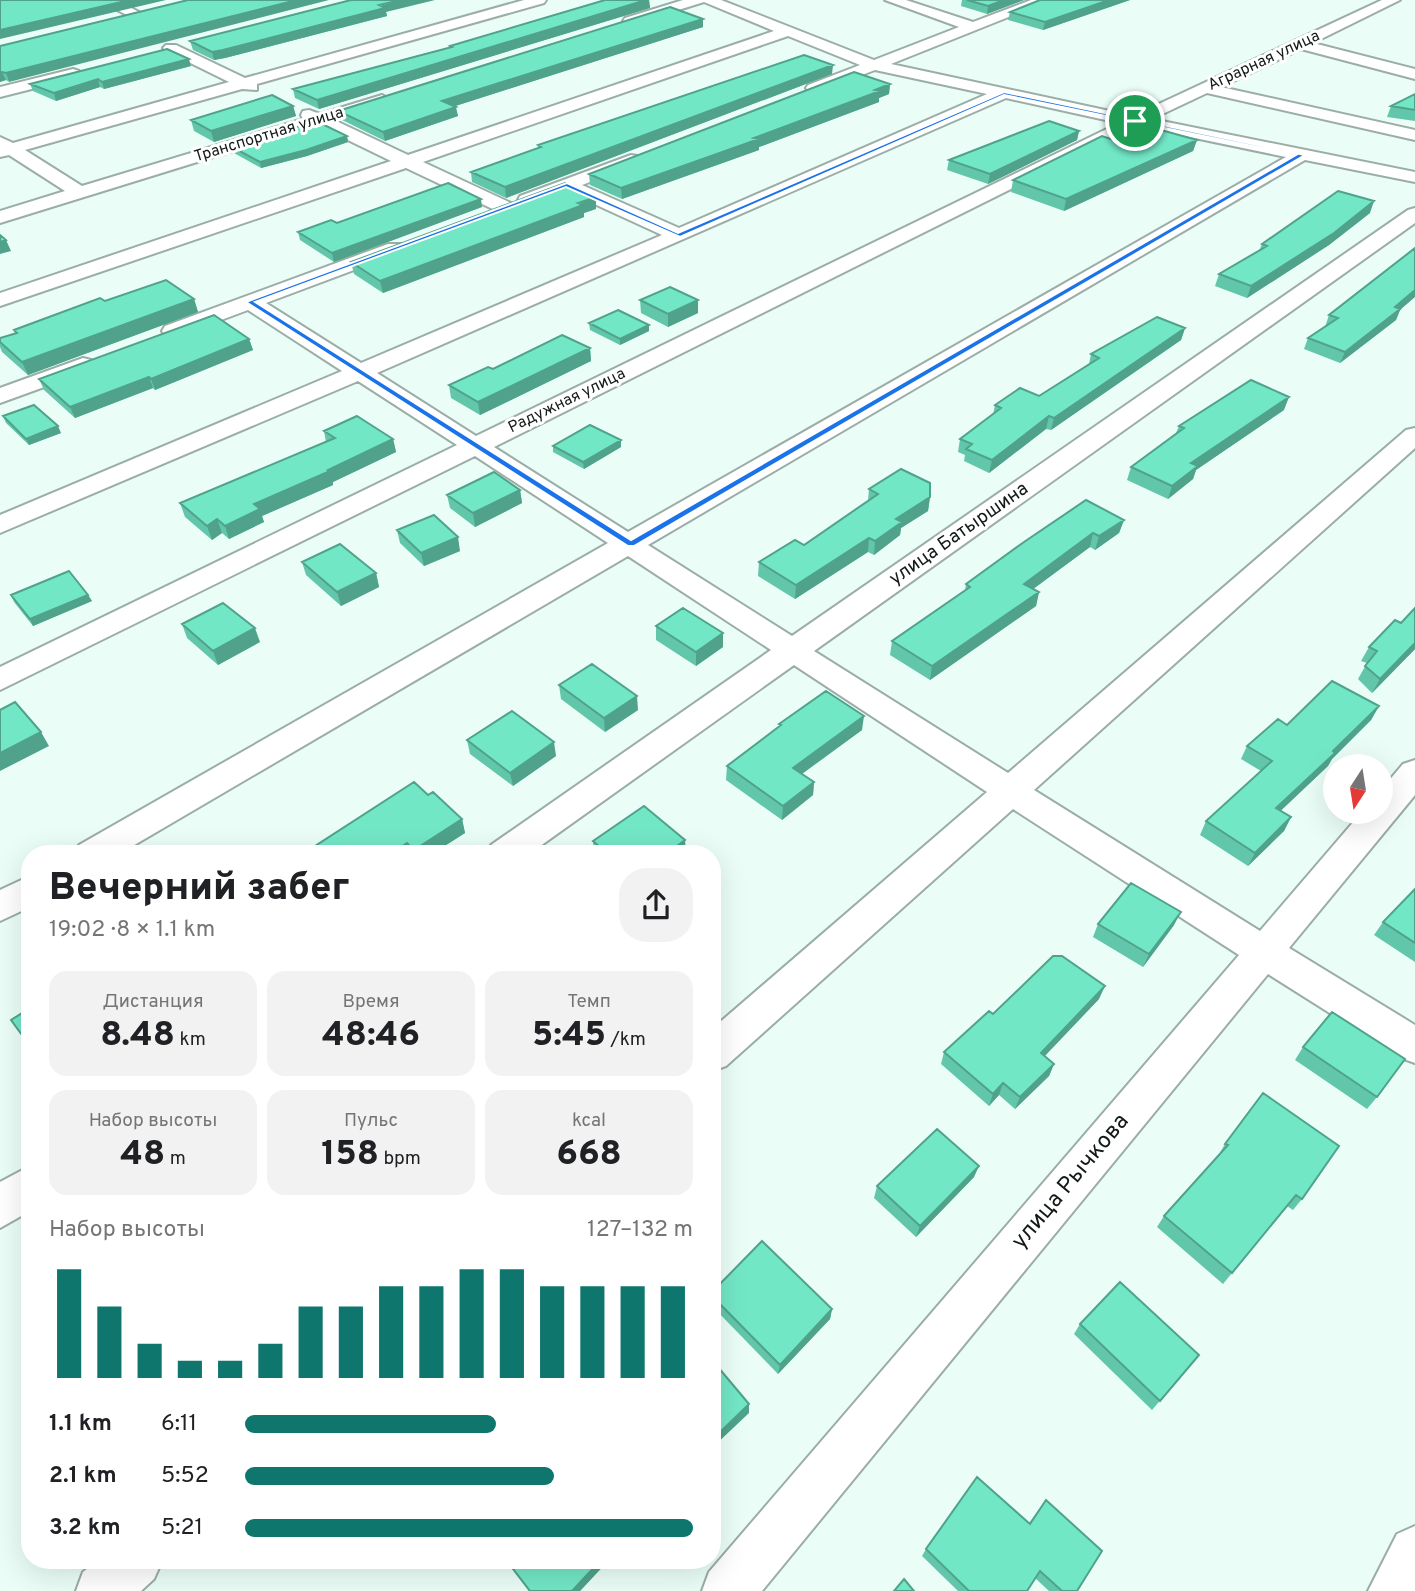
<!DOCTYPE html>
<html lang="ru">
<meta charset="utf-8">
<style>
:root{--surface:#fff;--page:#f2f2f2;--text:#202124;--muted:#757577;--accent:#0f766e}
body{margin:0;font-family:Overpass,sans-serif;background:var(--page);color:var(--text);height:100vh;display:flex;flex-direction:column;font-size:26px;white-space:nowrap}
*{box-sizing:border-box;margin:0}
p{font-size:23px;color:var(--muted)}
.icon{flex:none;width:38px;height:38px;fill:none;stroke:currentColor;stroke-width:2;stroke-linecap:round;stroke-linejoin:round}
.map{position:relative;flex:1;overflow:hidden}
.panel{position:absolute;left:21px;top:845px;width:700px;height:724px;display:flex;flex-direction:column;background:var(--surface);border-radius:28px;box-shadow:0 7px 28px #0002}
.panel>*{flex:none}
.needle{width:46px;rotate:192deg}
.buttons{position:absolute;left:1323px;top:754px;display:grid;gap:14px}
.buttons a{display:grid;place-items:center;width:70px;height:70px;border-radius:50%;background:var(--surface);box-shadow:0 7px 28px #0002;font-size:35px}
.pin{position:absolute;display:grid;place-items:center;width:60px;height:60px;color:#fff;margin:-30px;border:4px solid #fff;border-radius:50%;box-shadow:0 2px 7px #0007}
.round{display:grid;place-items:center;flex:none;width:74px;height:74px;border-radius:28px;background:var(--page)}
.overview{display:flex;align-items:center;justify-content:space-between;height:119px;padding:0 28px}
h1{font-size:38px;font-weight:800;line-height:52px}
.figures{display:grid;grid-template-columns:repeat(3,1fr);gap:10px;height:119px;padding:7px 28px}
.figures div{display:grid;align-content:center;border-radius:18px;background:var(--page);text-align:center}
.figures b{font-size:35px;font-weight:800}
.figures small{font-size:19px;font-weight:400}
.figures p{font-size:19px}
.chart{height:196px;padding:14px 28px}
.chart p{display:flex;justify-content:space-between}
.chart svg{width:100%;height:126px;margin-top:7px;stroke:var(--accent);stroke-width:6}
ul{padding:0 28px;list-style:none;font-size:23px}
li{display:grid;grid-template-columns:112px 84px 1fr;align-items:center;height:52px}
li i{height:18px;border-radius:9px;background:var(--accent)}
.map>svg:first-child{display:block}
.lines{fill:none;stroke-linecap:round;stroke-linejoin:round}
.minor-casing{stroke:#9bada7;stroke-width:4}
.minor{fill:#fff;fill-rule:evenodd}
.wall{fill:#62c7aa}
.shaded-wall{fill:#50a28b}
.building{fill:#72e7c6;stroke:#50a28b;stroke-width:2}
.route{fill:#1a73e8;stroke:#fff;stroke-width:2;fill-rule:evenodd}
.labels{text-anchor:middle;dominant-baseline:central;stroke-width:6;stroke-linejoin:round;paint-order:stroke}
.far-street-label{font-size:16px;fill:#131a18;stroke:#fff}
.street-label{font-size:19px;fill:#131a18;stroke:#fff}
.near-street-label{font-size:23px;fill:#131a18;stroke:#fff}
</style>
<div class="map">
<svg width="1415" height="1591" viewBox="0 0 1415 1591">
<rect width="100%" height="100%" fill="#eafef7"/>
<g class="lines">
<defs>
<path id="minor" d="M98,0H116L179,33L177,36H167Z
M524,0H546L544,3L257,84V90L242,89L25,150L82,186L303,119L301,115L303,111L309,110L320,114L382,95L390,100L388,103L334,120L408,155L774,31L704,2L630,25L623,21L625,18L683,0H721L874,60L959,27L885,0H906L973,22L1031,0H1051L891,64L1133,116L1382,0H1400L1313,43L1415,69V79L1301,49L1221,87L1415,130V140L1207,93L1152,119L1415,172V182L1305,160L648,545L792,636L1408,210L1415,208V223L814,651L1008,773L1406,430L1415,428V448L1034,790L1260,931L1362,812H1381V790L1403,764L1415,760V795L1289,948L1415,1025V1063L1401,1058L1268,974L762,1591H702L709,1572L1239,955L1013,809L726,1066L712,1071V1029L987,792L794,665L529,854H486L491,845L771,650L628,556L119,854H74L79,845L608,543L475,456L0,690V667L457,445L358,381L0,533V515L342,371L248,310L173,338L165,336L162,331L165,326L388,244H402L405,248L402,252L266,303L361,363L662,235L566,191L527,206L520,204L518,200L520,196L631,155L637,156L640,160L637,164L582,185L679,228L987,94L875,70L820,91H808L806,88L808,85L860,65L788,36L423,162L513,204L515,208L513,212H499L406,168L0,306V293L391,161L317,125L0,223V211L65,191L9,155L0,157V137L13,143L229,82L166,51L163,48L166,45H176L245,78ZM1006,98L1119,123L476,436L377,373ZM1137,126L1286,157L628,532L494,447Z
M73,69L79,71L81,74L79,77L0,97V87Z
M83,358L91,360L94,365L91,370L0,403V388Z
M30,876V907L0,921V890Z
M30,1166V1211L0,1228V1182Z
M1415,1526V1591H1368L1397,1534Z
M97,1561H162L154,1579L141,1591H76L83,1572Z"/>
</defs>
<use href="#minor" class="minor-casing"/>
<use href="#minor" class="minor"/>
</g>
<path class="wall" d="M605,0H649L650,8L319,109L295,98L293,89L450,47V46Z
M962,0H1024L987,14L961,6Z
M1040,0H1130L1043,30L1008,20L1010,12Z
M386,12L387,16L225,58L214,60L193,50L190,41Z
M703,19V27L455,106L458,116L385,141L340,119L338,111Z
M0,46L9,82L6,80L0,82Z
M191,66L104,89L100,87L56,101L33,91L30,84Z
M832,74L506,198L472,182L471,172L538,148V145Z
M890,84L889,94L879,98V102L759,147V150L622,199L590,185L589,174Z
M1415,94V121L1387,117L1391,106Z
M293,106L296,116L214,142L194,131L191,120Z
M1079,131L1077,140L988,184L947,170L949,160Z
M347,136L348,142L307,156L261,168L234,153L232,147Z
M1197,140L1193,151L1064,211L1011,192L1013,180L1132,146Z
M482,207L334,262L300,240L298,232L337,223Z
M596,209L584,213V217L383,293L354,274L351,262Z
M1370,213L1329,245L1247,298L1215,286L1219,274L1259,251L1262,244Z
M194,299L198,312L28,375L2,352L0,347V338L15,333L14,330L105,301Z
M640,300H698V313L668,327L641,313Z
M1400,310L1396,320L1340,363L1304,349L1308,338L1325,327L1329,315Z
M589,323L649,325V331L620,345L590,330Z
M1185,328L1181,340L1051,430L1046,429L989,473L964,461L965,455L958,452L960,439L993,415L995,405L1039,396L1089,364L1091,354Z
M249,339L253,350L155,390L153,388L75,418L44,390L39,379Z
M590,348L591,361L480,415L451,398L449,385L493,369Z
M1284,410L1196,470L1193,479L1168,499L1127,480L1131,467L1176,433L1179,426Z
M3,416L61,433L29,445L6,423Z
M324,431L393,439L396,452L333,482V485L262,516L264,522L229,539L222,533L212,540L185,517L180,503L326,442Z
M553,446L621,447L584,469L553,452Z
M869,489L930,497L928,511L901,528L900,535L874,555L868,552L795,599L758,576L759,562L804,545L868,501Z
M520,490L522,503L475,527L450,508L447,495Z
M1124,520L1119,533L1095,550L1090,547L1033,589L1039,592L1036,606L930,680L890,655L892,641L965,590L966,584Z
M397,530L460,551L424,566L400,543Z
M302,562L376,573L379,587L341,606L306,575Z
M11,595H88L92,601L33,626L14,602Z
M1415,608V649L1372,693L1358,679L1367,663L1361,661L1369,647L1401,623Z
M182,624L260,642L218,665L187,638Z
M656,626L723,633V647L696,666L656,640Z
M559,685L638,710L605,732L561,699Z
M1379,706L1371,720L1332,759L1328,766L1280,811L1291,817L1284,831L1248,866L1200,835L1206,821L1261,771L1241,759L1247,746L1287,725Z
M779,724L862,730L802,774L814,782L813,795L782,820L726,780L727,766L779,727Z
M467,740L556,756L513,786L470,754Z
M428,795L462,819L465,833L432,854H311L309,850Z
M593,841L686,853L594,854Z
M1415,889V962L1374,935L1383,922Z
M1098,924L1174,925L1143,967L1093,937Z
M1099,999L1045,1056L1054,1064L1049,1076L1015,1109L999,1095L989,1106L941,1064L944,1052L993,1014Z
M1303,1047L1377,1097L1367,1109L1295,1060Z
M1225,1144L1302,1199L1293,1210L1287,1206L1223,1284L1157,1227L1164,1216L1218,1156Z
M974,1177L916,1237L874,1198L877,1186Z
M712,1292L832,1309L830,1319L778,1374L712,1306Z
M1080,1324L1199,1355L1152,1410L1074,1334Z
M1046,1500L1077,1591H1049L1035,1578L1027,1591H958L922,1556L926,1549L1029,1523Z
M506,1561H608L580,1591H529Z"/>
<path class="shaded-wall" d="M130,0H166L0,39V30Z
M297,0H329L9,82L6,73Z
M401,0H435L386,12L387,16L225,58L214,60L212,52Z
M646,0H649L650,8L319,109L317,100Z
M1004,0H1024L987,14L988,6Z
M1109,0H1130L1043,30L1045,22Z
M703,19V27L443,110L442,101Z
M189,59L191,66L104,89L102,82Z
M833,65L832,74L506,198L505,187Z
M2,72L6,80L0,82V73Z
M98,79L100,87L56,101L54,93Z
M890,84L889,94L879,98V102L759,147V150L622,199L621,188Z
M293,106L296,116L214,142L211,131Z
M456,107L458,116L385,141L383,132Z
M1079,131L1077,140L988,184L990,174Z
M347,136L348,142L307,156L261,168L260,162Z
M1197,140L1193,151L1064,211L1066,199Z
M596,197V209L584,213V217L383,293L380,281Z
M481,199L482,207L334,262L332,253Z
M1374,201L1370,213L1329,245L1247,298L1251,286Z
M6,240L11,251L0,254V242Z
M1415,290V297L1400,310L1396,320L1340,363L1345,352Z
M194,299L198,312L28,375L22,362Z
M698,300V313L668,327V314Z
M649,325V331L620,345V339Z
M1185,328L1181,340L1051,430L1054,418Z
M249,339L253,350L155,390L151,379Z
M590,348L591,361L480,415L478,402Z
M149,377L153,388L75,418L70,407Z
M1289,397L1284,410L1196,470L1193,479L1168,499L1172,486L1191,463Z
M1049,416L1046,429L989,473L992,460Z
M58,426L61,433L29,445L26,439Z
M393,439L396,452L333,482V485L262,516L264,522L229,539L225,526L254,504Z
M621,440V447L584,469L583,462Z
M520,490L522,503L475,527L473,513Z
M930,497L928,511L901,528L900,535L874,555L875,541L896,519Z
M217,519L222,533L212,540L207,526Z
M1124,520L1119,533L1095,550L1099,536Z
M1093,533L1090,547L1021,598L1024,584Z
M458,537L460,551L424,566L421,553Z
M869,538L868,552L795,599L796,585Z
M376,573L379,587L341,606L337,592Z
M1039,592L1036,606L930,680L932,666Z
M88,595L92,601L33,626L30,619Z
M255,628L260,642L218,665L213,651Z
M723,633V647L696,666V652Z
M1415,643V649L1372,693L1380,679Z
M637,696L638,710L605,732L604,718Z
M1379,706L1371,720L1332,759L1328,766L1269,822L1276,808Z
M864,716L862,730L792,781L793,768Z
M41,732L49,746L0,771V753Z
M554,742L556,756L513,786L510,773Z
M814,782L813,795L782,820L783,806Z
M1291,817L1284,831L1248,866L1255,853Z
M462,819L465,833L432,854H415L414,850Z
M685,840L686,853L685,854H666Z
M407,843L410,854H390Z
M1181,912L1174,925L1143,967L1149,954Z
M1105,986L1099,999L1036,1065L1041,1053Z
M1054,1064L1049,1076L1015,1109L1020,1097Z
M1003,1083L999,1095L989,1106L993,1094Z
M979,1166L974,1177L916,1237L920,1226Z
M832,1309L830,1319L778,1374L780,1365Z
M749,1404V1413L712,1448V1440Z
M600,1561H608L580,1591H572Z"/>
<path class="building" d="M1,0H130L0,30V1Z
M188,0H297L6,73L2,72L0,73V46Z
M351,0H401L379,5L385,8L223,50L212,52L190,41Z
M605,0H646L317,100L293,89L452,47L450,46Z
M967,0H1004L988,6Z
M1040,0H1109L1045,22L1010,12Z
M670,7L703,19L442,101L456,107L383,132L338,111Z
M167,49L189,59L102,82L98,79L54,93L30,84Z
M804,55L833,65L505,187L471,172L541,147L538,145Z
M854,72L890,84L875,90L880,91L754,138L759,139L621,188L589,174Z
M1415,94V110L1391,106Z
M272,95L293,106L211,131L191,120Z
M316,121L347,136L306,150L260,162L232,147Z
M1049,121L1079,131L990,174L949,160Z
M1161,130L1197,140L1066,199L1013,180L1102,136L1132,146Z
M448,183L481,199L332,253L298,232L331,220L337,223Z
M565,183L596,197L578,203L583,205L380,281L351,262Z
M1338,191L1374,201L1334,233L1251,286L1219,274L1267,246L1262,244Z
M0,235L6,240L0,242Z
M1415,248V290L1395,307L1400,309L1345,352L1308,338L1338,318L1329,315Z
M166,280L194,299L22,362L0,342V338L17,333L14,330L100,298L105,301Z
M670,287L698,300L668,314L640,300Z
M618,310L649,325L620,339L589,323Z
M214,315L249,339L151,379L149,377L70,407L39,379Z
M1157,317L1185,328L1054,418L1049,416L992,460L966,449L972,444L960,439L1001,408L995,405L1020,388L1039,396L1099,358L1091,354Z
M562,335L590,348L478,402L449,385L488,367L493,369Z
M1251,380L1289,397L1191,463L1198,466L1172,486L1131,467L1184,428L1179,426Z
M34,405L58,426L26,439L3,416Z
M357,416L393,439L328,470L330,471L254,504L260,509L225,526L217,519L207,526L180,503L335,438L324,431Z
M590,425L621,440L583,462L553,446Z
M901,469L930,483V497L896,519L902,522L875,541L869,538L796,585L759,562L795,540L804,545L878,494L869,489Z
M494,472L520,490L473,513L447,495Z
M1086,500L1124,520L1099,536L1093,533L1024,584L1039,592L932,666L892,641L970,587L966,584L1024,542Z
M434,515L458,537L421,553L397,530Z
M340,544L376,573L337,592L302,562Z
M69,571L88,595L30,619L11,595Z
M223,603L255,628L213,651L182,624Z
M683,608L723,633L696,652L656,626Z
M1415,608V643L1380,679L1365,666L1377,651L1369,647L1395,620L1401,623Z
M592,664L637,696L604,718L559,685Z
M1332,681L1379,706L1333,751L1335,753L1276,808L1291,817L1255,853L1206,821L1272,761L1247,746L1278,719L1287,725Z
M826,691L864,716L793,768L814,782L783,806L727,766L781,725L779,724Z
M15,702L41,732L0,753V710Z
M512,711L554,742L510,773L467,740Z
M414,782L428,795L433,792L462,819L414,850L407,843L390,854H313L309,850Z
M644,806L685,840L666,854H608L593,841Z
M1131,883L1181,912L1149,954L1098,924Z
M1415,889V943L1383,922Z
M1053,956H1062L1105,986L1041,1053L1054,1064L1020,1097L1003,1083L993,1094L944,1052L989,1011L993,1014Z
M30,1008V1046L11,1020Z
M1332,1012L1405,1059L1377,1097L1303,1047Z
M1263,1093L1339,1146L1302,1199L1296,1195L1232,1273L1164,1216L1228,1145L1225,1144Z
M937,1129L979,1166L920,1226L877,1186Z
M762,1241L832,1309L780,1365L712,1296V1292Z
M30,1264V1274L25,1267Z
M1120,1282L1199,1355L1160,1401L1080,1324Z
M712,1360L749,1404L712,1440Z
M977,1477L1030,1524L1046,1500L1102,1551L1077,1591H1062L1040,1571L1027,1591H969L926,1549Z
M507,1561H600L572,1591H530Z
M904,1579L914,1591H894Z"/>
<path class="route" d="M1004,92L1305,155L634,546H628L246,302L567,183L678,233ZM1004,95L1296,155L631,540L255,302L566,187L680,237Z"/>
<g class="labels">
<g class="far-street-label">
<text transform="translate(1264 61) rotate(-25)">Аграрная улица</text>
<text transform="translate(269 135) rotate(-17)">Транспортная улица</text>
<text transform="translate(567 401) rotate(-26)">Радужная улица</text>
</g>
<g class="street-label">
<text transform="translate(959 534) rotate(-35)">улица Батыршина</text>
</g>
<g class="near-street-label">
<text transform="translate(1071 1182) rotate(-50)">улица Рычкова</text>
</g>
</g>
</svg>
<div class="buttons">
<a><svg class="needle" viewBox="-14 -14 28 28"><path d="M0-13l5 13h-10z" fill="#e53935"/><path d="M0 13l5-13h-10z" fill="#757577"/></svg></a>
</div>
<div class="pin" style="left:1135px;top:121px;background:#1e9e55"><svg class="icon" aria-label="arrive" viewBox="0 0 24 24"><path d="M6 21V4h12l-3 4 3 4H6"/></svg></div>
<section class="panel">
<div class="overview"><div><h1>Вечерний забег</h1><p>19:02 · 8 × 1.1 km</p></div><a class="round"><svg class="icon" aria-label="share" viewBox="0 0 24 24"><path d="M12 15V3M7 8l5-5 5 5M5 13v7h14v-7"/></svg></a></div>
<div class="figures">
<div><p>Дистанция</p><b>8.48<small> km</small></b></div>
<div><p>Время</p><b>48:46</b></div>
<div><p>Темп</p><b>5:45<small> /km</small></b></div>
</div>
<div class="figures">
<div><p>Набор высоты</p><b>48<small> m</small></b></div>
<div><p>Пульс</p><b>158<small> bpm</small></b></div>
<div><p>kcal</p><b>668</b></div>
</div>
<div class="chart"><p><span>Набор высоты</span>127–132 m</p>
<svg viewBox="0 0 160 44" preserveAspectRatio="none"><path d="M5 44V6M15 44V19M25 44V32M35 44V38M45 44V38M55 44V32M65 44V19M75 44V19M85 44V12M95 44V12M105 44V6M115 44V6M125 44V12M135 44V12M145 44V12M155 44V12"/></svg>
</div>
<ul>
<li><b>1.1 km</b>6:11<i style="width:56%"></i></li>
<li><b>2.1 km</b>5:52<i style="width:69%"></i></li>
<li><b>3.2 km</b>5:21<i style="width:100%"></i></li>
</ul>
</section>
</div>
